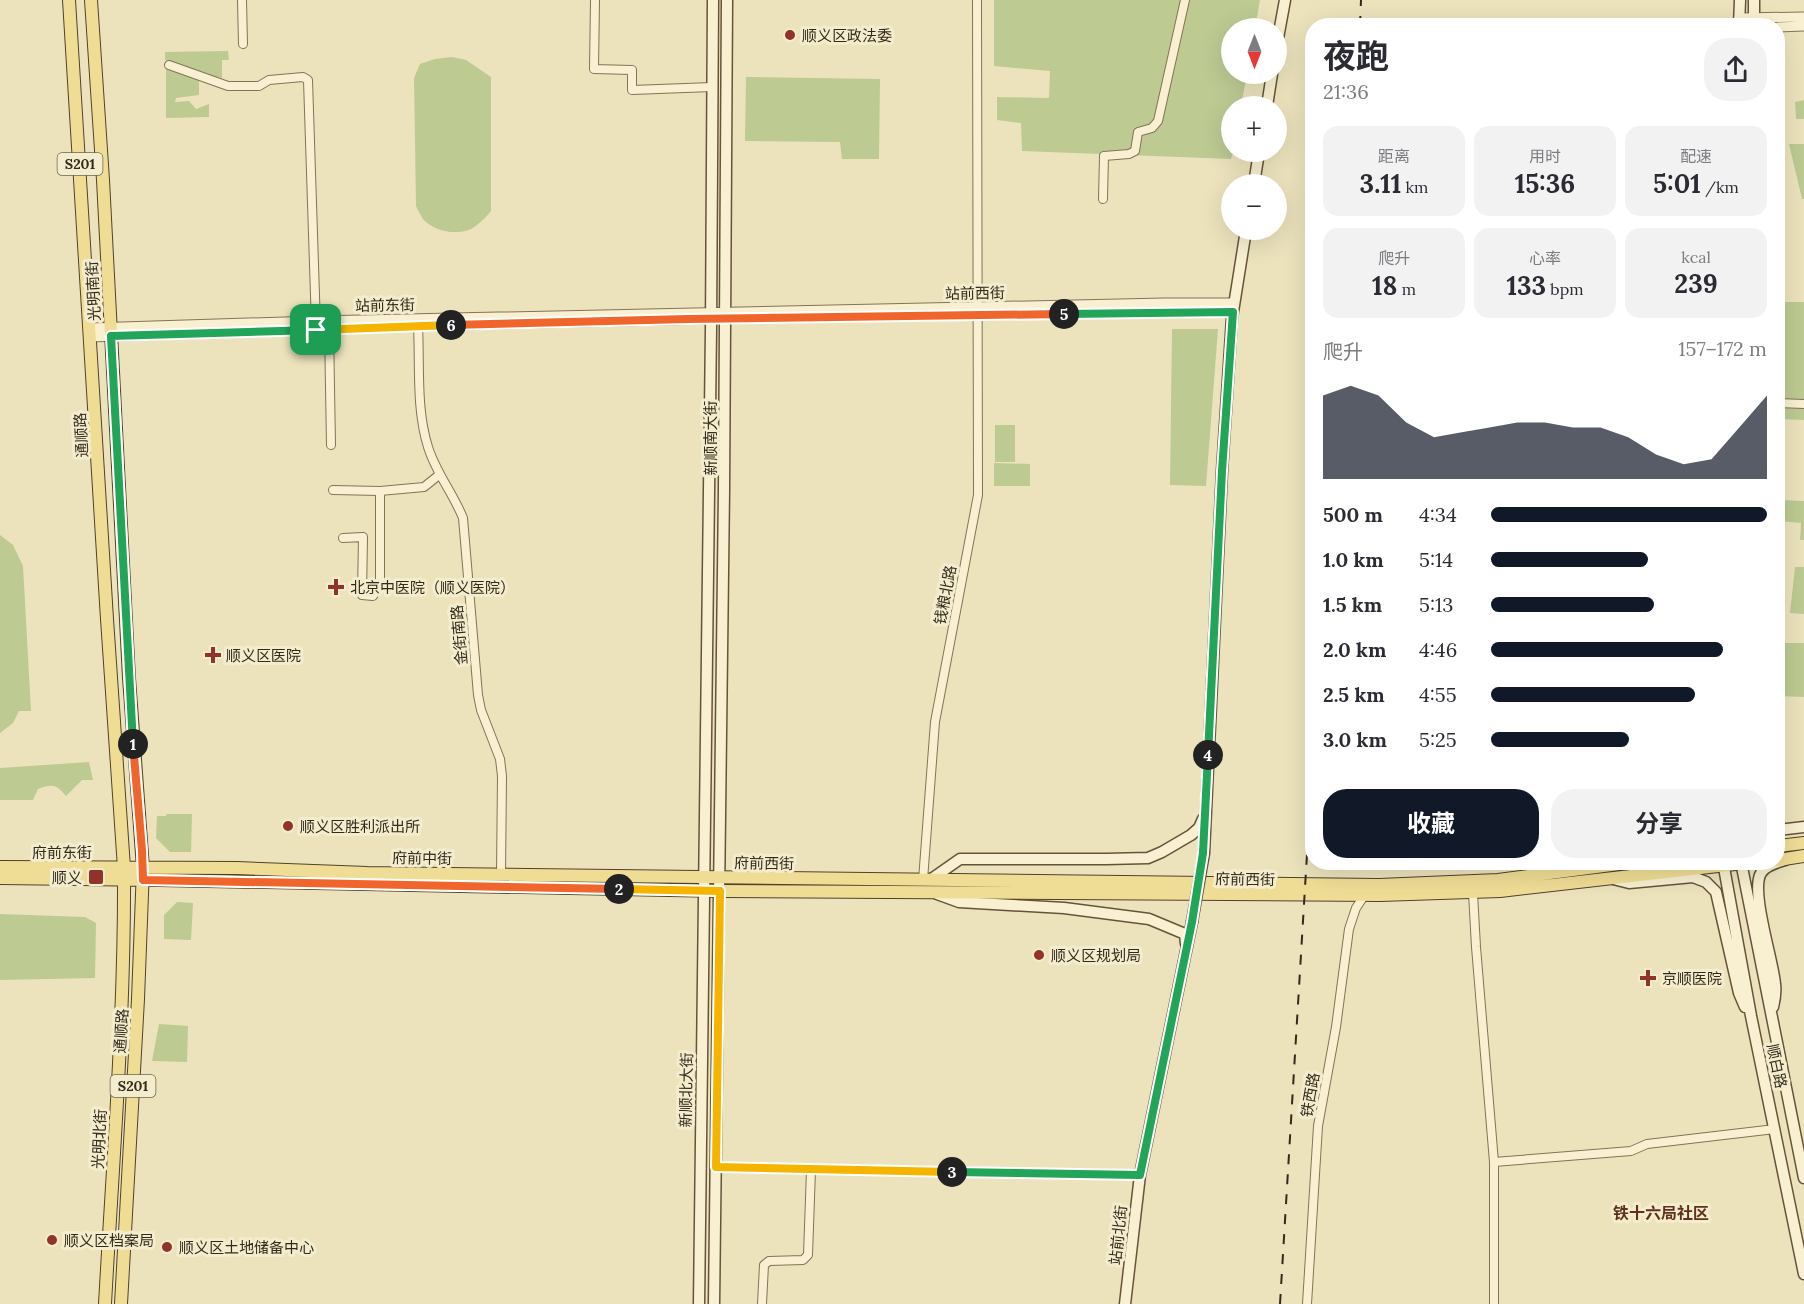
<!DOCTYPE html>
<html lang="zh">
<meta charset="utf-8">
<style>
:root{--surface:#fff;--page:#f2f2f3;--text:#2b2b33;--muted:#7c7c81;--accent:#111827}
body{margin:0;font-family:Lora,"Noto Sans SC",serif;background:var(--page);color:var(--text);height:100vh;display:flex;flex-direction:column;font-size:22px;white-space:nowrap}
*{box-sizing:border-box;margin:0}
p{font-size:20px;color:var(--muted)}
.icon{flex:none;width:33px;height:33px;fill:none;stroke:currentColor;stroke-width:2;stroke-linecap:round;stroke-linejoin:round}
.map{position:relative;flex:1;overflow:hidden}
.side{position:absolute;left:1305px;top:18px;width:480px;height:852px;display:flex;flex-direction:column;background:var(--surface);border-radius:24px;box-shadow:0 6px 24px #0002}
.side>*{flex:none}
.needle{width:39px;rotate:180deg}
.fabs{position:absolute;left:1221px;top:18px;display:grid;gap:12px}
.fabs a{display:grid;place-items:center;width:66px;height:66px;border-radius:50%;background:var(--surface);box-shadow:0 6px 24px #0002;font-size:30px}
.pin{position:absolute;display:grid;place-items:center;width:51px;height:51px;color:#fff;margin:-26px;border-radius:12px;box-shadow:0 3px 9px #0006}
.km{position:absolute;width:30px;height:30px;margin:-15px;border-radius:50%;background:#222;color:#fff;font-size:16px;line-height:30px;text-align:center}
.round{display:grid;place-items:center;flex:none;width:63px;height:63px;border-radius:24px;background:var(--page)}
.head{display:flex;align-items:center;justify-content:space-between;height:102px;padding:0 18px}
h1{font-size:33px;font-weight:700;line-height:45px}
.stats{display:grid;grid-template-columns:repeat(3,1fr);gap:9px;height:102px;padding:6px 18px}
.stats div{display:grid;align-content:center;border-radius:15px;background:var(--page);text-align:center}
.stats b{font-size:26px;font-weight:700}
.stats small{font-size:16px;font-weight:400}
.stats p{font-size:16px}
.chart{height:168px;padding:12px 18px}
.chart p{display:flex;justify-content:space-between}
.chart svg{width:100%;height:108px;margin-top:6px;fill:var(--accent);opacity:.7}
.action{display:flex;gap:12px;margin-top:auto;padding:12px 18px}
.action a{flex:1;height:69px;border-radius:24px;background:var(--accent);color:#fff;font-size:24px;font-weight:700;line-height:69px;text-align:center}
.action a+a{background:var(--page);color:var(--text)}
ul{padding:0 18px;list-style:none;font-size:20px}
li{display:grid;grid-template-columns:96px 72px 1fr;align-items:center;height:45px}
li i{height:15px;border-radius:8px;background:var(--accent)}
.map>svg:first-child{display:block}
.green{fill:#bdca92}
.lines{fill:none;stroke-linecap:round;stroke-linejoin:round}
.minor-casing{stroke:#847357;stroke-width:10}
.tertiary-casing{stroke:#847357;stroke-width:11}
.secondary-casing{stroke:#65543a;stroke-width:13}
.primary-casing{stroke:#51412c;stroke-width:14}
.minor{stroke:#f8f0d0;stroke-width:8}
.tertiary{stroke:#f8f0d0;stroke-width:9}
.secondary{stroke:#f8f0d0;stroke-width:10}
.primary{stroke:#f0dd95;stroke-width:12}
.rail{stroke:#332a1b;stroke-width:2;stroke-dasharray:10 10;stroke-linecap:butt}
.secondary-bridge-casing{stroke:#65543a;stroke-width:13;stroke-linecap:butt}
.secondary-bridge{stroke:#f8f0d0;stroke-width:10}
.split-1-casing{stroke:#fff;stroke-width:12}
.split-2-casing{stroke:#fff;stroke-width:12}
.split-3-casing{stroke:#fff;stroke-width:12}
.split-4-casing{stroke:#fff;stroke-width:12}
.split-5-casing{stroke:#fff;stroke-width:12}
.split-6-casing{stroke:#fff;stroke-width:12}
.split-7-casing{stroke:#fff;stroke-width:12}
.split-1{stroke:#22a559;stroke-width:8}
.split-2{stroke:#f0652b;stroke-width:8}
.split-3{stroke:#f5b400;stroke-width:8}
.split-4{stroke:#22a559;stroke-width:8}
.split-5{stroke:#22a559;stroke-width:8}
.split-6{stroke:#f0652b;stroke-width:8}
.split-7{stroke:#f5b400;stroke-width:8}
.poi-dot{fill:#913328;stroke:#f4edcd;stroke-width:2}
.labels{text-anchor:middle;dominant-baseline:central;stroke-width:6;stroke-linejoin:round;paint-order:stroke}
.shield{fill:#f4edcd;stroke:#6d6450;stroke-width:1.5}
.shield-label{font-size:14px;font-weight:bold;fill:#332a1b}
.poi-label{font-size:15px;fill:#332a1b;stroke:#f4edcd;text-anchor:start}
.street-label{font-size:15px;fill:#332a1b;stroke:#f4edcd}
.neighbourhood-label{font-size:16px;font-weight:bold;fill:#5f311c;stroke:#f4edcd}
</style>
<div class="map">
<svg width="1804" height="1304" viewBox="0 0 1804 1304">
<rect width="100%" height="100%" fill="#ece3bd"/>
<path class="green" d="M994,0H1260L1255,28H1232V74H1247L1241,106H1232L1233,152L1231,159L1022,151L1021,123L997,120V97L1049,98L1050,71L994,66Z
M228,51L229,60H222V78L204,75L165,60V52Z
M452,57L466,60L491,77V211C487,216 482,221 477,225C463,237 435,233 423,219C420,215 418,210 416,206L414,78L420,64L435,59Z
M166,67L199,81V95L176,98L175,102L189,101L196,109L209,104V117L166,118Z
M746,77L880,79L879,159H842L840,142L745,141Z
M1804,100V119H1796L1795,102Z
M1789,144H1804V199H1802Z
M1779,302H1804V420L1780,419Z
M1172,329H1218L1206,486L1170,485Z
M995,425H1015V462H995Z
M994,463L1030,464V486H994Z
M1780,500L1804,501V540H1800L1801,523L1779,521Z
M0,535L13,545L23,566L31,711H19L13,723L0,733Z
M1795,567H1804V614L1790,613Z
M1778,643H1804V697L1778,696Z
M89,762L93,780H82L66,796C56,784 52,784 38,789L33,800H0V768Z
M167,814H192L191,852H170L156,838L157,816H166Z
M177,902L193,903L191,940L164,939V915Z
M0,914L85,917L96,923L95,978L0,980Z
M159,1024L188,1026L187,1062L152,1061Z"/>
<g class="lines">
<defs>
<path id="minor" d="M242,0L243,44
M595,0L594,69L632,70V90L712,87
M169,65L228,86H259L269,80L303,77L308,80L316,326
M1103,199L1104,156L1129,154L1135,151L1138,132L1152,128L1158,121L1185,0
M418,326C420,366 416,409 428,447C436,473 453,493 463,518L478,695L481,710L500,759L502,776L501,874
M329,329L331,445
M1778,403L1804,404
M333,490L380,491L424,487L439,475
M343,538L363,537L362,595L373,596L380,582V491
M923,880L935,722L978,495L977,0
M1473,893L1476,947L1494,1162L1631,1151L1647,1144L1775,1129
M1494,1162V1304
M716,1167L1140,1175
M762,1304L764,1265L769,1261L803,1260L808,1255L811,1170
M1307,1304L1318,1126L1336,1027L1349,929L1356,908L1364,896"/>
<path id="tertiary" d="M1739,18L1804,17
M1778,27L1804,26
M815,317L1233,312
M90,328L315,321L1165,303H1234
M90,337L418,326L747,318"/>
<path id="secondary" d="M1739,26L1740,0
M1754,26V0
M1276,49L1285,0
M1267,106L1272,74
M1254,184L1259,152
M1778,830L1804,827
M1204,853L1222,471L1232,318L1246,230
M1723,862L1751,1016L1804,1274
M1741,862L1804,1178
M1613,879L1629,883L1693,877L1706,882L1716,892L1739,993L1745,1007
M930,880L960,859H1106L1148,858L1162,852L1191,835L1199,828L1203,819
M937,894L959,902L1064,908L1149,919L1185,934L1186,944
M1773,1007C1775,999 1776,991 1775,984C1773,960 1750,891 1761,873C1766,865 1776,863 1785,860
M699,1304L711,329L713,0
M714,1304L724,490L727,0
M1125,1304L1140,1175L1192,922"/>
<path id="primary" d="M69,0L107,619L124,868C125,1013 113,1159 105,1304
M91,0L103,180L129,678L143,868L138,999L121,1304
M1778,846L1804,843
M1778,860L1804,856
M0,867L237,868L367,873L1379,885L1498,880L1634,862
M0,878L159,880L720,891L1380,895L1500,891L1753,862"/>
</defs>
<use href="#minor" class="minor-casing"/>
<use href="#tertiary" class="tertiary-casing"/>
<use href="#secondary" class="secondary-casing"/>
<use href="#primary" class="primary-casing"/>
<use href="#minor" class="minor"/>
<use href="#tertiary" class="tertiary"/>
<use href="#secondary" class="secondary"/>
<use href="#primary" class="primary"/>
<path class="rail" d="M1360,26L1361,0
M1280,1304L1312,771"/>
<defs>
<path id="secondary-bridge" d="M1192,922L1204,853"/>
</defs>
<use href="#secondary-bridge" class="secondary-bridge-casing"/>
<use href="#secondary-bridge" class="secondary-bridge"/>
</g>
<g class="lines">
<defs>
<path id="split-1" d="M133,744L111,336L316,330"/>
<path id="split-2" d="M133,744L142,850L143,880L619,889"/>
<path id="split-3" d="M619,889L720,891L716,1167L952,1172"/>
<path id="split-4" d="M952,1172L1140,1175L1192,922L1203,853L1208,755"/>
<path id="split-5" d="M1064,314L1233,312L1222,471L1208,755"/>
<path id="split-6" d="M451,325L688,319L1064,314"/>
<path id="split-7" d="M316,330L451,325"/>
</defs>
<use href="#split-1" class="split-1-casing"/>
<use href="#split-2" class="split-2-casing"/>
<use href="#split-3" class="split-3-casing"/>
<use href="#split-4" class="split-4-casing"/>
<use href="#split-5" class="split-5-casing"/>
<use href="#split-6" class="split-6-casing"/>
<use href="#split-7" class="split-7-casing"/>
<use href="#split-1" class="split-1"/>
<use href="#split-2" class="split-2"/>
<use href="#split-3" class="split-3"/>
<use href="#split-4" class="split-4"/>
<use href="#split-5" class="split-5"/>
<use href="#split-6" class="split-6"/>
<use href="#split-7" class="split-7"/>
</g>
<g class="poi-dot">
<circle cx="790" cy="35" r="6"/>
<path d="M333 578h6v6h6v6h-6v6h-6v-6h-6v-6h6z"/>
<path d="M210 646h6v6h6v6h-6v6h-6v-6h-6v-6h6z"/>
<circle cx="288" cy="826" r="6"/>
<rect x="88" y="869" width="16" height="16" rx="3"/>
<circle cx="1039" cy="955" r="6"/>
<path d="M1645 969h6v6h6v6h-6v6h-6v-6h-6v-6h6z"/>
<circle cx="52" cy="1240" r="6"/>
<circle cx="167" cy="1247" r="6"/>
</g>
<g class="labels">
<g class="shield">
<rect x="57.5" y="153" width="45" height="22" rx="4.5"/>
<rect x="110.5" y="1075" width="45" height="22" rx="4.5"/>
</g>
<g class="shield-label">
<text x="80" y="164">S201</text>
<text x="133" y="1086">S201</text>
</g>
<g class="poi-label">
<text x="802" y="35">顺义区政法委</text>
<text x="350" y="587">北京中医院（顺义医院）</text>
<text x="226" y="655">顺义区医院</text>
<text x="300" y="826">顺义区胜利派出所</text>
<text x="82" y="877" text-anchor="end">顺义</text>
<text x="1051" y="955">顺义区规划局</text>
<text x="1662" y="978">京顺医院</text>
<text x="64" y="1240">顺义区档案局</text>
<text x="179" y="1247">顺义区土地储备中心</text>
</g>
<g class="street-label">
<text transform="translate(93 291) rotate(-93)">光明南街</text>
<text transform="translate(975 293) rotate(-1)">站前西街</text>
<text transform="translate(385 305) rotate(-1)">站前东街</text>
<text transform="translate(81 435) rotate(-93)">通顺路</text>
<text transform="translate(710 438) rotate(-90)">新顺南大街</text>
<text transform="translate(945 595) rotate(-79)">钱粮北路</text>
<text transform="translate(459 635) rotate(-95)">金街南路</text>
<text x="62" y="852">府前东街</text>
<text transform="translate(422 858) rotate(1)">府前中街</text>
<text transform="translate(764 863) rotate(1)">府前西街</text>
<text transform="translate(1245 879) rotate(1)">府前西街</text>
<text transform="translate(121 1031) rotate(-86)">通顺路</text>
<text transform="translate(1777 1066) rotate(78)">顺白路</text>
<text transform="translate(686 1090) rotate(-89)">新顺北大街</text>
<text transform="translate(1310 1095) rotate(-80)">铁西路</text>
<text transform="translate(99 1139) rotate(-87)">光明北街</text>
<text transform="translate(1118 1235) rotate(-84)">站前北街</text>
</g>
<g class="neighbourhood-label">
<text x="1661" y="1213">铁十六局社区</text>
</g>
</g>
</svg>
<div class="fabs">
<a><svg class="needle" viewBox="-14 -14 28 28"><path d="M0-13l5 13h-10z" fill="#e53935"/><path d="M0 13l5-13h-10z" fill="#7c7c81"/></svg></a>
<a>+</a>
<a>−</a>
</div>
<div class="pin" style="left:316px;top:330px;background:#1e9e55"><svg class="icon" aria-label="arrive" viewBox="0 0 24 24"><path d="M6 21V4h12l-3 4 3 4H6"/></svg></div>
<b class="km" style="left:133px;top:744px">1</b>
<b class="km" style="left:619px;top:889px">2</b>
<b class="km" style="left:952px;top:1172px">3</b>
<b class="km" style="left:1208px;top:755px">4</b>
<b class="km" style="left:1064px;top:314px">5</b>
<b class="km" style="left:451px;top:325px">6</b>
<section class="side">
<div class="head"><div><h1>夜跑</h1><p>21:36</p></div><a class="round"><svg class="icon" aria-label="share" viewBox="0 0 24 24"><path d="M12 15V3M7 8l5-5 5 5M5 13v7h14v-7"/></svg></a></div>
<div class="stats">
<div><p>距离</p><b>3.11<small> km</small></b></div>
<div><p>用时</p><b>15:36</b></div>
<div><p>配速</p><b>5:01<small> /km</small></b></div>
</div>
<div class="stats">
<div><p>爬升</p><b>18<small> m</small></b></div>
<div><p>心率</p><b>133<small> bpm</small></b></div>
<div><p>kcal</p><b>239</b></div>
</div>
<div class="chart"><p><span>爬升</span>157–172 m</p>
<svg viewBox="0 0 160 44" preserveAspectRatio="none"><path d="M0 44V10L10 6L20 10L30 21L40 27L50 25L60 23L70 21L80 21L90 23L100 23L110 27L120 34L130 38L140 36L150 23L160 10V44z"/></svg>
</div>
<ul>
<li><b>500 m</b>4:34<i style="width:100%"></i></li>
<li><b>1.0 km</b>5:14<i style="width:57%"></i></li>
<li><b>1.5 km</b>5:13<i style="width:59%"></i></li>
<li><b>2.0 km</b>4:46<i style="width:84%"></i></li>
<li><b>2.5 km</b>4:55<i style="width:74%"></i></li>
<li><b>3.0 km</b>5:25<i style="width:50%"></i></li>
</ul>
<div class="action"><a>收藏</a><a>分享</a></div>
</section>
</div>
